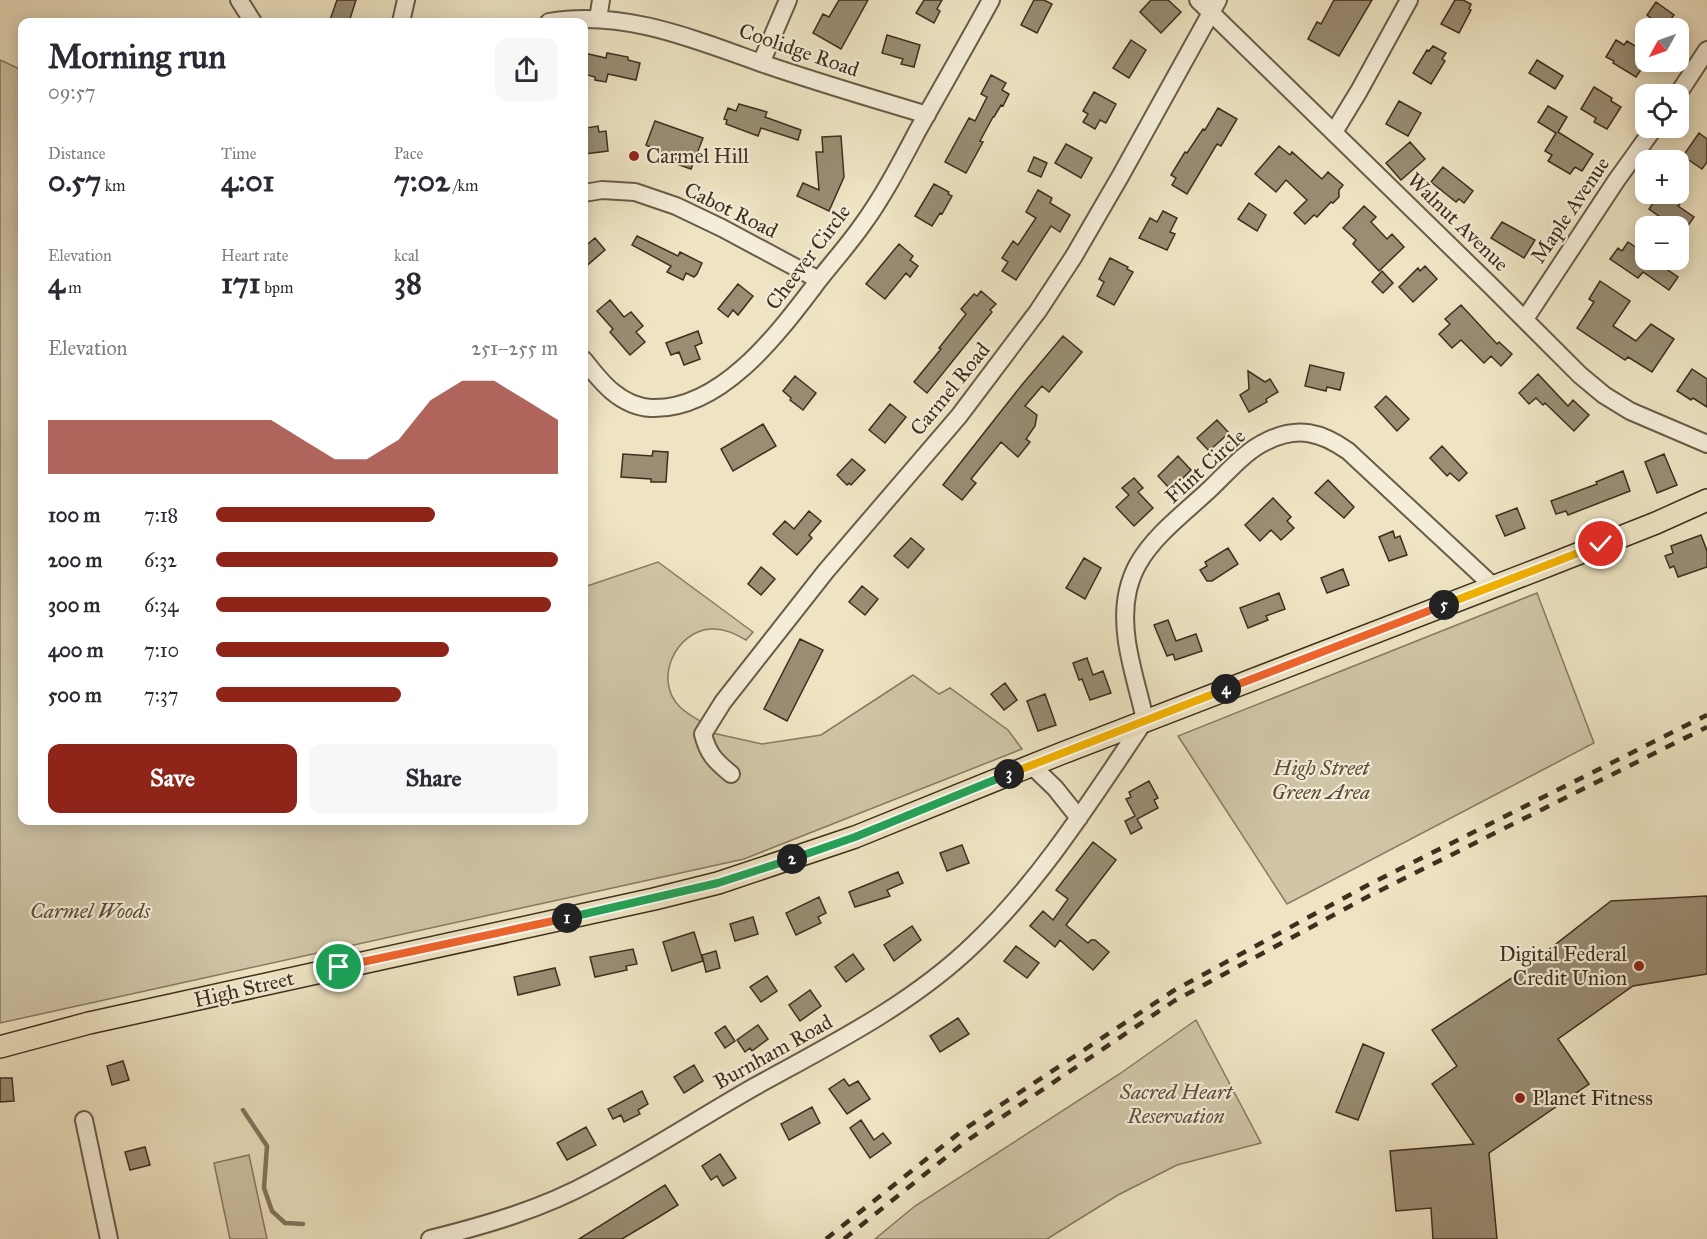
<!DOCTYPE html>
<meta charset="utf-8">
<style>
:root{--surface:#fff;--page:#f7f7f7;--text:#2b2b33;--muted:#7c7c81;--accent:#8f2418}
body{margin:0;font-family:"IM FELL Great Primer",serif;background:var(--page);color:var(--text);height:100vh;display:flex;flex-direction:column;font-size:22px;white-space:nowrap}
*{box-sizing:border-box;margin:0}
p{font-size:20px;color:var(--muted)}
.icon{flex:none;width:33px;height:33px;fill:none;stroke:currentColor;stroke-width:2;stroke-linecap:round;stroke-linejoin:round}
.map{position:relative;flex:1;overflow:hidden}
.side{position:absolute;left:18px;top:18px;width:570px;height:807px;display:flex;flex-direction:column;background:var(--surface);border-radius:12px;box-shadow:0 3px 15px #0003}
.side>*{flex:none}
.needle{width:39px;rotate:230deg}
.buttons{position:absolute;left:1635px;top:18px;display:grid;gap:12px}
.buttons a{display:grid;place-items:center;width:54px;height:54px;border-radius:12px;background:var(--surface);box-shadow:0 3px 15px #0003;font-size:30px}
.pin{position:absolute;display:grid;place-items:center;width:51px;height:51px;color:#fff;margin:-26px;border:3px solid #fff;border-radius:50%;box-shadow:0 2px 6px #0007}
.km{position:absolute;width:30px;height:30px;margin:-15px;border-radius:50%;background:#222;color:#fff;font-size:16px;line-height:30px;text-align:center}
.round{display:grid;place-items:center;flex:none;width:63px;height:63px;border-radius:12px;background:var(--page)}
.head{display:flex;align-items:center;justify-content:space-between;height:102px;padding:0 30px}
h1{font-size:33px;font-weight:700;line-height:45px}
.stats{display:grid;grid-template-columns:repeat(3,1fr);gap:9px;height:102px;padding:6px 30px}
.stats div{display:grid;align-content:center}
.stats b{font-size:30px;font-weight:700}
.stats small{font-size:16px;font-weight:400}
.stats p{font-size:16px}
.chart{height:168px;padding:12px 30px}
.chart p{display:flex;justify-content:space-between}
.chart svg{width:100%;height:108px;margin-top:6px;fill:var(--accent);opacity:.7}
.cta{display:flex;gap:12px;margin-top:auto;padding:12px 30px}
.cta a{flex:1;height:69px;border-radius:12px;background:var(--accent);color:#fff;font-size:24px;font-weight:700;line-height:69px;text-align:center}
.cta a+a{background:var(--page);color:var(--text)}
ul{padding:0 30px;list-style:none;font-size:20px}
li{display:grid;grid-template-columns:96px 72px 1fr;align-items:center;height:45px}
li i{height:15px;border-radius:8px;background:var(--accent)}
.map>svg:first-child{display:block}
.green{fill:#d0c5a7;stroke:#867a62;stroke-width:1.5}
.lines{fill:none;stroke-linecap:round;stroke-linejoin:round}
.stream{stroke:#83765f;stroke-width:4.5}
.building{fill:#998d74;stroke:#3d2f1e;stroke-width:1.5}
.minor-casing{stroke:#695c47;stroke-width:20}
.major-casing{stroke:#3d2f1e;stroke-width:24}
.minor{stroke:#f4edd8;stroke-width:16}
.major{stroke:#eee4c3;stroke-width:21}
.rail{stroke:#3d2f1e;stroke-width:4.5;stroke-dasharray:10 10;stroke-linecap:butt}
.split-1-casing{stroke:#fff;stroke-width:12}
.split-2-casing{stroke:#fff;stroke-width:12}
.split-3-casing{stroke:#fff;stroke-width:12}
.split-4-casing{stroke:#fff;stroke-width:12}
.split-5-casing{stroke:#fff;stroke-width:12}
.split-6-casing{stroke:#fff;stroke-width:12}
.split-1{stroke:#f0652b;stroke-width:8}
.split-2{stroke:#22a559;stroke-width:8}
.split-3{stroke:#22a559;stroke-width:8}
.split-4{stroke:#f5b400;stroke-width:8}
.split-5{stroke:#f0652b;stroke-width:8}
.split-6{stroke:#f5b400;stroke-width:8}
.poi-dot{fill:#8f2418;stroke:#f4edd8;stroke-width:2}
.labels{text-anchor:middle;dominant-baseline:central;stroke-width:4.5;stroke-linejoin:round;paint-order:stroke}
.street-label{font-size:21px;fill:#3d2f1e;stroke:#f4edd8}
.poi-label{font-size:21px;fill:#3d2f1e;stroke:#f4edd8;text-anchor:start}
.park-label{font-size:21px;font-style:italic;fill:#5a4d39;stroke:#f4edd8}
</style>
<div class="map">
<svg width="1707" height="1239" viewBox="0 0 1707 1239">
<rect width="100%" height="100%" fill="#eee4c3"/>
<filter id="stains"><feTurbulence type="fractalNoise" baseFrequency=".00333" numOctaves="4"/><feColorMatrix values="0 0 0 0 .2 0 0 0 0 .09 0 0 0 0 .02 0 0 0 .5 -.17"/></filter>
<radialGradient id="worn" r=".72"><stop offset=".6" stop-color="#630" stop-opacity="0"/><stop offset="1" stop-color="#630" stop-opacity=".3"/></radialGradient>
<path class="green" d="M0,60L22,70V820H584V587L658,562L753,632L746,640C735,634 724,628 711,629C675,631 653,681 680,707C688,715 701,721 711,728L708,732L762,744L821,735L913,675L939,694L950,688L1008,730L1022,749L744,859L0,1023Z
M1537,593L1594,743L1287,904L1178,736Z
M1196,1020L1261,1143L1177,1165L1118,1195L1047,1239H875L915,1206L1118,1075Z
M249,1155L267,1239H230L214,1163Z"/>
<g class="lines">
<path class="stream" d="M243,1110L267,1146L264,1188L272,1211L285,1223L303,1224"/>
</g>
<path class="building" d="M337,0H356L349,22L330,20Z
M839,0H868L841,49L813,33L823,14L829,17Z
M924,0H942L937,9L940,11L934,23L916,13Z
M1034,0H1044L1052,4L1037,33L1021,25Z
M1151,0H1168L1181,12L1161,33L1140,12Z
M1334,0H1372L1339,56L1308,39L1317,22L1321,24Z
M1455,0H1463L1471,4L1469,9L1471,10L1459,33L1441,24Z
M1656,2L1674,15L1664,28L1647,15Z
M887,35L920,45L914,67L901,64L903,59L882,53Z
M1131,40L1146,50L1129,78L1113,68Z
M1616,40L1624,45L1627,41L1640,49L1638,52L1646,56V62L1636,77L1613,63L1614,61L1606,57Z
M1433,46L1446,53L1442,59L1445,61L1431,84L1413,73L1427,50L1429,51Z
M584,53L606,58L607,53L628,57V60L640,63L636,80L608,74L606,82L595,80V77L584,74Z
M1537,60L1563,76L1555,89L1529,73Z
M991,75L1006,83L1002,90L1009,94L1003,106L1001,105L994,117H993L980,141L983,142L966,173L945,162L969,118L975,121L987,97L981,94Z
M1594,87L1612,98L1611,101L1621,107L1607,129L1594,122L1596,118L1581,109Z
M1094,92L1116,104L1106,123L1100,120L1095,129L1083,122L1088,114L1083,111Z
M1399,101L1421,113L1408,136L1386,124Z
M739,104L767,112L765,117L801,130L798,140L761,128L758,136L726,124L727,120L724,119L728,108L736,111Z
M1548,106L1567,117L1558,132L1593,154L1582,171L1575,167L1570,174L1548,161L1552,155L1545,151L1556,133L1538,122Z
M1218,108L1237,119L1221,146L1217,144L1187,194L1172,185L1176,178L1171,175L1185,152L1187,153L1203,129L1205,130Z
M655,121L703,138L691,169L674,163L676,159L646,145Z
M598,126L599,132L606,131L608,151L585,154L584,135H587L586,128Z
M1699,133L1707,139V162L1702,169L1683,156Z
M841,136L844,177L829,211L797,196L803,183L819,190L816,152H823L822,137Z
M1410,142L1425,159L1401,180L1386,163Z
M1066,144L1092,158L1081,178L1055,163Z
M1279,146L1290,155L1292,152L1322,179L1328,172L1343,185L1339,190V197L1333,203L1331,202L1317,217L1314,215L1305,224L1294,213L1307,200L1286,180L1276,192L1255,174Z
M1034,157L1047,163L1041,177L1028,171Z
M1443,167L1473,191L1464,203L1459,199L1456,202L1431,182Z
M934,184L949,192L948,194L952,196L942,214L940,213L932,226L915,216Z
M1038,190L1052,198L1050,203L1070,215L1060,232L1051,226L1016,280L1002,271L1008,262L1002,258L1013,241L1018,245L1036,218L1026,212Z
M1659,194L1668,200L1669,197L1680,204L1678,206L1694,217L1685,230L1669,219L1667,222L1649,209Z
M1249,203L1266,215L1257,231L1238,219Z
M1364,206L1376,217L1371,222L1387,239L1392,234L1404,247L1379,271L1353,244L1356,240L1343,228Z
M1163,211L1177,218L1170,232L1175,234L1167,250L1139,238L1150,218L1157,222Z
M1502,222L1535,240L1524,258L1491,238Z
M637,236L678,256L680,252L702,263L697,274L694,277L686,273L683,280L667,272L671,266L632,245Z
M595,238L605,250L584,268V247Z
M1628,242L1646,254V260H1653L1678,277L1669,290L1643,272L1638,278L1610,259L1618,248L1622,251Z
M899,244L913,256L910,260L918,266L910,277L906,273L885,299L866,284Z
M1110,258L1128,267L1127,269L1133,272L1114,305L1097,296L1104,282L1099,279Z
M1425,266L1437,279L1413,302L1399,287L1418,268L1420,271Z
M1382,271L1393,283L1383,293L1372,282Z
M1600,281L1630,301L1613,326L1636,341L1651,324L1674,339L1652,372L1628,357L1625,360L1577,328L1594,302L1589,299Z
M738,284L753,296L738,315L733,310L728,317L718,309Z
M981,291L996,304L990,310L992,312L927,393L914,382L941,349L939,348L966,314L961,309L974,294L977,296Z
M610,300L624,317L631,312L643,326L636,332L645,342L630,355L610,332L613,329L597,311Z
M1461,305L1497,344L1499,342L1512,354L1501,366L1491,356L1484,363L1461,340L1452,348L1439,334L1450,324L1445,319Z
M698,331L702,343L695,346L700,359L684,365L679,352L671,355L666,343Z
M1063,336L1082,352L1049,392L1042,386L1025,406L1037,415L1035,426L1026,439L1030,442L1018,457L1001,442L971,479L976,483L962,500L943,485L1021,386Z
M1310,365L1344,373L1340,390L1327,387L1326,391L1305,386Z
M1692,369L1707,379V407L1693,398L1691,400L1677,391Z
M1248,371L1265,382L1270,379L1278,392L1266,399L1267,402L1249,412L1240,395L1249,389Z
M1538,374L1568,406L1573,400L1589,415L1574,431L1545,403L1543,405L1536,398L1529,404L1519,393Z
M795,376L816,393L803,410L790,400L791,398L783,391Z
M1386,396L1409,419L1397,431L1375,407Z
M890,404L906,417L885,443L869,430Z
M1217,420L1229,433L1209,451L1197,438Z
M763,424L776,446L733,471L721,449Z
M1442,446L1467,473L1459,481L1450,473L1447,476L1430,458Z
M653,451L668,452L666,482H651V479L621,477L623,454L652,456Z
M1664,454L1677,485L1657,493L1645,462Z
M1178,456L1191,470L1171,490L1158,476Z
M852,459L865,470L851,485L849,483L847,485L837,475Z
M1623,471L1630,491L1568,515L1566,511L1556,514L1551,501L1597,484L1596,482Z
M1134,478L1143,488L1138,492L1153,508L1134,526L1116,507L1129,495L1122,488Z
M1328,480L1354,507L1344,518L1315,493Z
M1273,498L1291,517L1287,521L1294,528L1281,540L1271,530L1260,541L1245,525Z
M1517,508L1525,528L1505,536L1496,516Z
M809,511L821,521L809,535L812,538L797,555L773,534L785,521L794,529Z
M1393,531L1395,538L1400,536L1407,555L1389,561L1379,537Z
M1701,535L1707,551V567L1678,577L1674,566L1670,568L1665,556L1673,553L1671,546Z
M911,538L924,549L908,568L894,556Z
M1228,548L1238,564L1212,581H1207L1200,570L1207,566L1205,562Z
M1084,558L1101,568L1085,599L1066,588Z
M761,567L775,579L761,595L748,584Z
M1343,569L1349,585L1327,593L1321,578Z
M862,586L878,599L865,615L849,602Z
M1279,593L1285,609L1266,616L1268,620L1248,628L1240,608Z
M1168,620L1176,641L1196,634L1202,651L1175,660L1173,654L1167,656L1154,625Z
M800,639L823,650L787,721L764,709Z
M1087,658L1093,675L1103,671L1111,693L1090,700L1082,679L1079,680L1073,663Z
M1005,683L1017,700L1004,710L991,694Z
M1045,694L1056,725L1038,731L1027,701Z
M1149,781L1158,798L1154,800L1158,808L1137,819L1142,828L1131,834L1125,821L1135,816L1126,799L1131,797L1129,792Z
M1093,842L1116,860L1066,925L1088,943L1091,940H1095L1109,952L1093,970L1060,940L1055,947L1030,926L1043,911L1053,920L1068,899L1056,890Z
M962,845L969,863L947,871L940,853Z
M898,872L903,883L887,890L890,896L855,907L849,892Z
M1707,896V974L1633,986L1558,1039L1589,1084L1489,1153L1497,1239H1433L1431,1208L1396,1211L1390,1151L1474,1144L1432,1084L1457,1066L1432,1030L1515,976L1611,901Z
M819,897L826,913L818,917L821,923L796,935L786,913Z
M753,917L758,934L735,941L730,924Z
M912,926L921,940L894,961L884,945Z
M694,932L703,961L672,971L663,942Z
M1016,946L1039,963L1027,978L1004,961Z
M633,949L637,964L626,966L627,970L595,977L590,957Z
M716,951L720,968L706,972L702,955Z
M853,954L864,969L846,982L835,967Z
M555,968L560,985L518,995L514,977Z
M767,976L777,991L761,1002L750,987Z
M810,990L821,1006L800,1021L789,1005Z
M958,1018L969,1034L940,1052L930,1036Z
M758,1025L768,1039L752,1051L750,1048L745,1052L737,1040Z
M725,1026L735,1041L725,1048L715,1033Z
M1363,1044L1384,1053L1358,1120L1336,1112Z
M123,1061L129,1080L112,1085L107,1066Z
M694,1065L703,1081L684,1093L674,1077Z
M0,1078H12L14,1101L0,1102Z
M844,1079L849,1086L858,1081L870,1099L847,1114L829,1089Z
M642,1091L648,1104L638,1110L640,1114L624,1122L621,1115L613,1119L608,1109Z
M812,1107L820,1123L789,1140L781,1124Z
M861,1120L874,1140L883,1133L891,1143L870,1158L850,1128Z
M586,1127L596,1145L567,1160L557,1143Z
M145,1147L150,1165L130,1170L125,1152Z
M720,1154L736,1178L723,1186L717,1176L711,1180L702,1166Z
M665,1185L678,1205L657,1218L622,1239H579Z"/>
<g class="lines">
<defs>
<path id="minor" d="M239,0L253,22
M1198,0L1491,286L1580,375L1604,395L1630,411L1707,444
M598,19L601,0
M401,22L406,0
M549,22C622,9 694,39 761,63C816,82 871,98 927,115
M761,63L788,0
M1678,94L1707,50
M1334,132L1359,91L1409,0
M584,193L602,190L635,192L676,206L722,228L819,280
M1525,319L1616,181L1654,128
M584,360C601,382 620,406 651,408C722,411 780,331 818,281C833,262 849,244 863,224C884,195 901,162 918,130C942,87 967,44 991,0
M1031,765L1055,788L1079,818
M731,774C715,761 708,754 703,734L723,702L826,571L959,416L1038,311L1074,256L1121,175L1218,0
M84,1120L109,1239
M430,1239C486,1225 542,1209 593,1181C648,1152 700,1118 754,1087C830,1045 911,1005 974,944C1042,879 1093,797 1145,720C1136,678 1118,633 1128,590C1130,582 1134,571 1138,564C1155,534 1187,511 1211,488C1228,472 1245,451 1267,441C1298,426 1321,432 1348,451L1493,586"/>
<path id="major" d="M0,1047L89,1023L654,899L718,883L855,837L1060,754L1547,566L1656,523L1707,500"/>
</defs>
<use href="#minor" class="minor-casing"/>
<use href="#major" class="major-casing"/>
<use href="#minor" class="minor"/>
<use href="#major" class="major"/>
<path class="rail" d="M826,1239L963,1130L1173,991L1366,886L1707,715
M844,1239L965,1142L1174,1001L1369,896L1707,727"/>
</g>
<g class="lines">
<defs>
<path id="split-1" d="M339,967L567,918"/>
<path id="split-2" d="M567,918L718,883L792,859"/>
<path id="split-3" d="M792,859L855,837L1009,774"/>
<path id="split-4" d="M1009,774L1226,689"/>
<path id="split-5" d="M1226,689L1444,605"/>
<path id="split-6" d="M1444,605L1601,544"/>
</defs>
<use href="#split-1" class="split-1-casing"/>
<use href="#split-2" class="split-2-casing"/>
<use href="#split-3" class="split-3-casing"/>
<use href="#split-4" class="split-4-casing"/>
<use href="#split-5" class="split-5-casing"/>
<use href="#split-6" class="split-6-casing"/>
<use href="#split-1" class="split-1"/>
<use href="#split-2" class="split-2"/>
<use href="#split-3" class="split-3"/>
<use href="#split-4" class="split-4"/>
<use href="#split-5" class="split-5"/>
<use href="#split-6" class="split-6"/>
</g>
<g class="poi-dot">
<circle cx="634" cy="156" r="6"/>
<circle cx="1639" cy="966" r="6"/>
<circle cx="1520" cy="1098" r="6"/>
</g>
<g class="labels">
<g class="street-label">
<text transform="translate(799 50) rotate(19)">Coolidge Road</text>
<text transform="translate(731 210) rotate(26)">Cabot Road</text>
<text transform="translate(1570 210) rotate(-56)">Maple Avenue</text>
<text transform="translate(1458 222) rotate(44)">Walnut Avenue</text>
<text transform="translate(808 257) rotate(-53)">Cheever Circle</text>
<text transform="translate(950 389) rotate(-51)">Carmel Road</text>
<text transform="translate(1205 466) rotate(-42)">Flint Circle</text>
<text transform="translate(244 989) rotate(-13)">High Street</text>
<text transform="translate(773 1052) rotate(-29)">Burnham Road</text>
</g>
<g class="poi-label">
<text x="646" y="156">Carmel Hill</text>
<text x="1627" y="954" text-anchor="end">Digital Federal<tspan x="1627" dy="24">Credit Union</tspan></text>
<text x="1532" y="1098">Planet Fitness</text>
</g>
<g class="park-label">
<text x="1321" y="768">High Street<tspan x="1321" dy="24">Green Area</tspan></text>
<text x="90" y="911">Carmel Woods</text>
<text x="1176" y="1092">Sacred Heart<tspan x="1176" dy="24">Reservation</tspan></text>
</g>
</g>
<rect width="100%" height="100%" filter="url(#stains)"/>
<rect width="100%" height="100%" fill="url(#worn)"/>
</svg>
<div class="buttons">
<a><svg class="needle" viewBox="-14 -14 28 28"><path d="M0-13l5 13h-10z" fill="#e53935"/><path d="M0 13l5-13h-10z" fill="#7c7c81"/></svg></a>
<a><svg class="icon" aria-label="locate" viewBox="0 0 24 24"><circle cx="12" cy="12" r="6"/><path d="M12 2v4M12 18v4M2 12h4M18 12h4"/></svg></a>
<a>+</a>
<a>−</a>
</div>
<div class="pin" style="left:339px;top:967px;background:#1e9e55"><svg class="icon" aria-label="arrive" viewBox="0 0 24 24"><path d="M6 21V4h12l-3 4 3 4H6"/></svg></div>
<div class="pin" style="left:1601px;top:544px;background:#d93025"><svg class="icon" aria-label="check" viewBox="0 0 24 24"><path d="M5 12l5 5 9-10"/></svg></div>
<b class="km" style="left:567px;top:918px">1</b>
<b class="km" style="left:792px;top:859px">2</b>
<b class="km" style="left:1009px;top:774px">3</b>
<b class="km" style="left:1226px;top:689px">4</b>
<b class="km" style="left:1444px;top:605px">5</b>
<section class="side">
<div class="head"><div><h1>Morning run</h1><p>09:57</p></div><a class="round"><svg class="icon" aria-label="share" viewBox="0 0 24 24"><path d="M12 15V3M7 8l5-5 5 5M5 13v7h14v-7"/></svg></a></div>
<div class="stats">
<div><p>Distance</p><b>0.57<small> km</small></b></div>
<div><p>Time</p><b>4:01</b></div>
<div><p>Pace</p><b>7:02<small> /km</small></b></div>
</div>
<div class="stats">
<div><p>Elevation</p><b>4<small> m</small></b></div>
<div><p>Heart rate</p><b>171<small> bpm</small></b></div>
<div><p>kcal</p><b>38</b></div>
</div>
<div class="chart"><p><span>Elevation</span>251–255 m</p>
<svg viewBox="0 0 160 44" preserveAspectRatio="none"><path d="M0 44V22L10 22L20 22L30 22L40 22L50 22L60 22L70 22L80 30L90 38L100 38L110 30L120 14L130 6L140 6L150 14L160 22V44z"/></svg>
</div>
<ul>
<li><b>100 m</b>7:18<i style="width:64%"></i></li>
<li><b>200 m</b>6:32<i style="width:100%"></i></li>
<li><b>300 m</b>6:34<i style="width:98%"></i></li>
<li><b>400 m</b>7:10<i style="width:68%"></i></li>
<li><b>500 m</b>7:37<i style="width:54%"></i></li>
</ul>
<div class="cta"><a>Save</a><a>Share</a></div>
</section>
</div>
